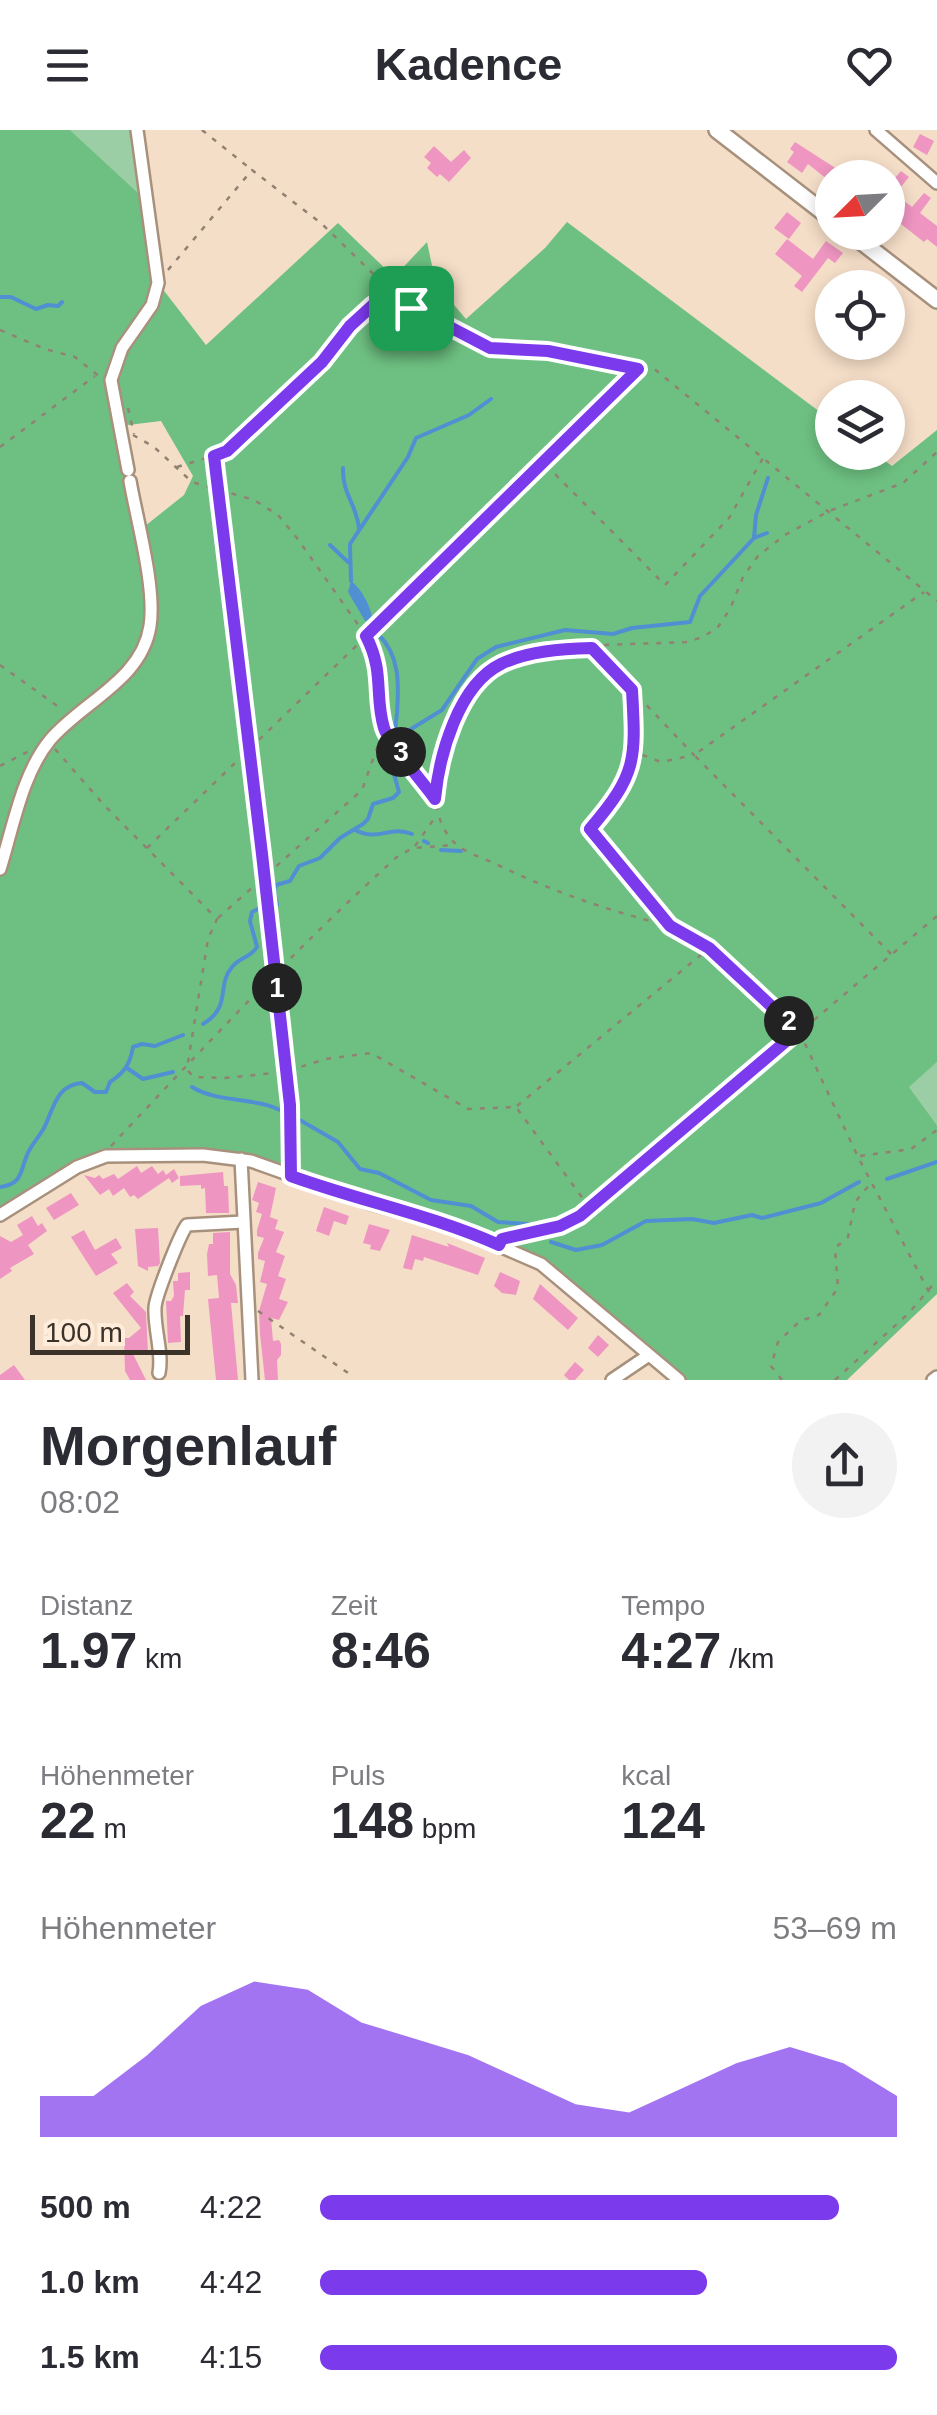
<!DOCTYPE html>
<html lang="de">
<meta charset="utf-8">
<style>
:root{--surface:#fff;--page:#f2f2f3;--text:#2b2b33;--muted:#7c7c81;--accent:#7c3aed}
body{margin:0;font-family:Helvetica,sans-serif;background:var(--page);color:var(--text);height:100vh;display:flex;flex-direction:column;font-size:38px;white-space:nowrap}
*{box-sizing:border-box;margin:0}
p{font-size:32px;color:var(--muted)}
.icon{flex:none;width:55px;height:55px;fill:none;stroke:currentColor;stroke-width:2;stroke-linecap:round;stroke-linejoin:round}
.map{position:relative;height:1250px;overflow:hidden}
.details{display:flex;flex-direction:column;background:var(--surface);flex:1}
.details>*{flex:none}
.needle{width:65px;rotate:246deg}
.buttons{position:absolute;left:815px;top:30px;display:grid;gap:20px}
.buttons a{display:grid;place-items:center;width:90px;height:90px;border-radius:50%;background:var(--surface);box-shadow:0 5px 15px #0003;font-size:50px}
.scale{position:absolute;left:30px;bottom:25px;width:160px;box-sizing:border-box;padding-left:10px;border:5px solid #3b3229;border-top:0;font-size:28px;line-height:35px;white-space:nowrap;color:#3b3229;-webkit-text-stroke:8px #ffecda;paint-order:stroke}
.pin{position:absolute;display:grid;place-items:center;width:85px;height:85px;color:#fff;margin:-42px;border-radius:20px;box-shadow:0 5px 15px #0006}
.km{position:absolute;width:50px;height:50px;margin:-25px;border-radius:50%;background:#222;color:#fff;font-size:28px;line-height:50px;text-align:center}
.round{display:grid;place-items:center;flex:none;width:105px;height:105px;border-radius:52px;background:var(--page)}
.overview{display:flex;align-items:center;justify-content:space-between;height:170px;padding:0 40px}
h1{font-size:55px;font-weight:600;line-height:75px}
.stats{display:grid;grid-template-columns:repeat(3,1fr);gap:15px;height:170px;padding:10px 40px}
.stats div{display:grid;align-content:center}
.stats b{font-size:50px;font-weight:600}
.stats small{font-size:28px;font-weight:400}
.stats p{font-size:28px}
.chart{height:280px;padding:20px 40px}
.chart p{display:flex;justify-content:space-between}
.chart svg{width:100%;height:180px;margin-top:10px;fill:var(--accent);opacity:.7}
ul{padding:0 40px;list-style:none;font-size:32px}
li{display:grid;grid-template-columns:160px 120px 1fr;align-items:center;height:75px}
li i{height:25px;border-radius:12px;background:var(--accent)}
header{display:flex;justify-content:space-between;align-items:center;height:130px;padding:0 40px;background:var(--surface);font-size:45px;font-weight:600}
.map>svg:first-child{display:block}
.green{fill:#9ccea6}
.forest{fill:#6ec082;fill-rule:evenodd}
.water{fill:#518fd3}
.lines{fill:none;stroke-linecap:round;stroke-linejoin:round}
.stream{stroke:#518fd3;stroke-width:4}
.building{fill:#ef95c2}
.minor-casing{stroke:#a7917d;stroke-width:16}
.major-casing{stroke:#a7917d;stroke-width:20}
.path{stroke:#918172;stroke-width:2.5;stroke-dasharray:5 8;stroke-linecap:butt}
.minor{stroke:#fff;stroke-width:11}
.major{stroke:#fff;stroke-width:15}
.route-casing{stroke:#fff;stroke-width:20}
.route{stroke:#7c3aed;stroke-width:12}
</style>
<header><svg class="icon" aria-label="menu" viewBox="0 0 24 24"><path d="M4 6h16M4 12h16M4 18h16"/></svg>Kadence<svg class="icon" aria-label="heart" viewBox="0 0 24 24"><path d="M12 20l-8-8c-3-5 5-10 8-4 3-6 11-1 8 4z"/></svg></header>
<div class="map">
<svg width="937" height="1250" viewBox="0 0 937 1250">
<rect width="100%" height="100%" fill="#f5dec8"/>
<path class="green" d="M70,0H137L147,71Z
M937,932V995L908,956Z"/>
<path class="forest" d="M0,0H70L147,71L158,153L206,215L338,93L394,147L427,112L436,154L466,189L545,118L567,92L832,291V322L874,323L892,336L937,300V932L909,957L937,995V1164L847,1250H683L540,1130L247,1026L102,1023L77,1031L0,1079ZM161,291L193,346L184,365L140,400L120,296Z"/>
<path class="water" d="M351,451C361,458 372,478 372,490L365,491L348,462Z"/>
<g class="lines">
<path class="stream" d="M0,167H11L36,179L48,175L58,176L62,172
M343,338C342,365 358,376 359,400
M754,408L767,403
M330,415L348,432
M351,451L350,414L408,327L416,308L469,285L491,269
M378,504C400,526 399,553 397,583C396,593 394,597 398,607L442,580L477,529L496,517L565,500L613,504L632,498L690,492L700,466L754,408L756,385L768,348
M355,700C378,712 390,695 412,704
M424,711L428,713
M441,720L461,721
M273,778L277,775L274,761L276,755L290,751L299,736L320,728L340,708L363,694L368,689L373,674L393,668L399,662L388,623L391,618
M203,894C232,877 216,856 232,837C240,827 250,828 257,817L250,791L252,782L262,777
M127,938L143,949L173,942
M192,957C218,973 253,967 280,980
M298,989L338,1012L360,1039L379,1043L431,1070L471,1076L498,1092L528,1094
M887,1049L937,1032
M0,1057C23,1054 20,1041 27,1025C31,1015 39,1007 44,998C54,978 56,955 82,953L95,962H106L110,952C125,942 130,934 133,917L142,914L155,916L183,905
M551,1112L576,1120L602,1115L646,1091L692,1089L714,1093L752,1085L762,1088L821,1073L859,1052"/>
</g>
<path class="building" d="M920,4L934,11L927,25L913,17Z
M795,12L840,41L843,38L856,48H832V53L808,34L802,43L787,32L794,22L790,19Z
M434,16L451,32L464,20L471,28L449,52L440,44L437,47L427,38L431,33L424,27Z
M901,41L909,47L895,64L912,77L924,63L931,68L920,83L937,96V117L927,109L924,112L888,84V56Z
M787,82L801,93L789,109L774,98Z
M787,109L813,129L826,111L843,123L835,133L828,128L802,162L794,156L802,146L775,124Z
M137,1036L141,1043L152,1036L158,1044L163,1040L166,1045L174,1039L179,1048L172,1053L169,1048L138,1069L134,1065L130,1067L124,1058L113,1066L109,1059L100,1065L84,1045L95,1048L99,1045L103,1049L114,1044L118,1049Z
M223,1042L224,1056H228L229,1083H206L205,1058L201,1059V1055L180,1056V1046Z
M258,1052L276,1058L270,1087L262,1084L278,1090L275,1099L284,1102L276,1122L285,1126L278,1146L286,1149L279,1169L288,1172L279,1190L271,1188L273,1211L279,1210L281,1214V1225L277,1230L278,1250H265L260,1204L259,1181L267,1154L260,1152L265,1131L258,1129V1123L264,1108L257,1106V1100L262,1084L256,1082L259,1073L252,1070Z
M71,1063L79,1075L54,1090L46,1078Z
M324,1077L349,1086L346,1095L334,1091L329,1106L316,1101Z
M32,1086L38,1096L42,1093L47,1101L28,1115L34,1124L10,1138L12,1141L0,1149V1106L11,1112L23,1105L17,1095Z
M369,1094L390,1100L380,1121L370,1119L371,1115L363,1113Z
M158,1098L160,1133L158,1136L148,1137V1141L138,1136L135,1099Z
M84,1100L95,1120L116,1108L122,1118L111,1124L118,1133L96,1146L71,1107Z
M230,1102V1144L236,1155L238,1173H231L238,1250H216L208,1169L219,1168L217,1145L208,1146L207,1124L209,1114H213V1103Z
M412,1105L449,1117L447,1113L485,1128L478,1145L424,1127L423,1131L415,1129L412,1140L403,1138Z
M190,1142V1160H185L183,1186H180L181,1212L168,1213L166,1171H171L174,1166L173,1151H178V1143Z
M500,1142L520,1151L516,1165L502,1163L494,1156Z
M127,1153L134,1162L130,1166L146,1182L148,1223L133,1224L146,1250H130L125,1241L124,1208H129L141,1198L113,1163Z
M540,1154L578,1188L568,1200L533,1169Z
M598,1205L609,1215L598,1227L588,1218Z
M575,1232L584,1240L575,1250H569L564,1245Z
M14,1235L25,1250H0V1245Z"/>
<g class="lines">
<defs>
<path id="minor" d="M876,0L937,53
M128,340L111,250L122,218L152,175L158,153L137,0
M0,739C13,698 22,644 50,610C82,572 142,550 150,496C156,458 137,391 130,351
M241,1029L252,1250
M0,1085L77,1037L106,1026L203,1025L251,1031L369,1073L456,1097L541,1134L679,1250
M159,1243C163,1222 154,1200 155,1178C155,1167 180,1104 187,1095L243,1092
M612,1250L649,1225
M933,1250L937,1247"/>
<path id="major" d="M717,0L832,89
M849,102L937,170"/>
</defs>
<use href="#minor" class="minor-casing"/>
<use href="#major" class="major-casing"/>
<path class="path" d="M202,0L252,40
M168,140L252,40L322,94L402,172L442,196L490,218L548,221L638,239L652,237L937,471
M0,200L45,219L75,227L100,247
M128,278L134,304
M133,305L154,317L192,352L254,370L278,385L297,408L366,506L381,547V584L386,604L435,669
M0,317L95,246
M546,335L665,455L729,388L763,328
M177,337L213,326
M593,519L694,625L661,632L635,622L620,665L591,699L669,795
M0,535L63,580
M633,563L635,620
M55,619L104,675L217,789L208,809L187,938
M0,636L29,621
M415,716L436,686
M147,718L558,321L635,241
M218,788L362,660L379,612L385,605
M891,824L694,625L924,462
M188,941L194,947L225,948L284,942L326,929L371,923L468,979L516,977L589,1077
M517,976L708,819
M111,1016C205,916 297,817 398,726L413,718L455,715
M860,1026L911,1019L937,1000
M292,1035L290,975L284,942L276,839L262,747V724L214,326L227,321L322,232L350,196L373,175L400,173
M512,1107L559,1096L581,1087L937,786
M929,1162L858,1027L799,901L709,818L669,796C607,780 556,763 498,735C486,729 468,724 457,715C434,695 434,665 439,638C445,604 465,553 498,535C543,512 634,515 686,512L703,507L718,497L730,479L743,447L758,426L785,405L829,381L903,353L937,322
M258,1181L354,1247
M782,1250L771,1236L778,1212L800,1191L819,1185L838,1158L835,1118L848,1107L855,1072L871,1053
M835,1250L908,1184L937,1150"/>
<use href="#minor" class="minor"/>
<use href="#major" class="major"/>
</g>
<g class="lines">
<defs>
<path id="route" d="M402,172L490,218L548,221L638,239L366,506C385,543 374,564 384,598C389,614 424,653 435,669C439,626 458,555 501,534C528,521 561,519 592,518L632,560C636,630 637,644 590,699L670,796L709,818L798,901L580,1086L560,1096L502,1109L499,1115C432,1085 360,1071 291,1046L290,975L262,724L214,326L227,321L322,232L350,196L373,175Z"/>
</defs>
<use href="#route" class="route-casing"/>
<use href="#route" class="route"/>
</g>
</svg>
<div class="buttons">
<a><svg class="needle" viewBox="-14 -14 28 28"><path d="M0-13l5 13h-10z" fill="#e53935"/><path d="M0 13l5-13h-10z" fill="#7c7c81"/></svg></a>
<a><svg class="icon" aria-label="locate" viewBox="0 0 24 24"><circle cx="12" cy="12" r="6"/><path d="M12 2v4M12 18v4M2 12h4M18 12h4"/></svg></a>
<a><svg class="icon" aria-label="layers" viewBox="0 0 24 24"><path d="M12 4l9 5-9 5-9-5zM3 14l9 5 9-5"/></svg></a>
</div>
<div class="scale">100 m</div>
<div class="pin" style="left:411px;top:178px;background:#1e9e55"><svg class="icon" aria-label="arrive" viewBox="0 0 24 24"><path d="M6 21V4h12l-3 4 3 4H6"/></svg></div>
<b class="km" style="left:277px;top:858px">1</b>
<b class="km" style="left:789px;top:891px">2</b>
<b class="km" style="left:401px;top:622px">3</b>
</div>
<section class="details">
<div class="overview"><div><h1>Morgenlauf</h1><p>08:02</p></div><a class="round"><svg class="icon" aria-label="share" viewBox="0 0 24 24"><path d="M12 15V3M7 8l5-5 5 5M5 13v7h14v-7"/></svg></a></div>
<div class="stats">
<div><p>Distanz</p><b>1.97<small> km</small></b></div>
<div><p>Zeit</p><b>8:46</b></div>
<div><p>Tempo</p><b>4:27<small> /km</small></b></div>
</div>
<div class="stats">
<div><p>Höhenmeter</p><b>22<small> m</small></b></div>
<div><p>Puls</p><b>148<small> bpm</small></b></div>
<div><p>kcal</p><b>124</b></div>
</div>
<div class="chart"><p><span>Höhenmeter</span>53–69 m</p>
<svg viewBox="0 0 160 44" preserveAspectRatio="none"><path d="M0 44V34L10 34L20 24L30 12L40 6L50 8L60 16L70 20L80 24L90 30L100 36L110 38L120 32L130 26L140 22L150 26L160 34V44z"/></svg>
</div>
<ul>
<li><b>500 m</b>4:22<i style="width:90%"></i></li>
<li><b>1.0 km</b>4:42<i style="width:67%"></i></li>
<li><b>1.5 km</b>4:15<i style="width:100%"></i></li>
</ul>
</section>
